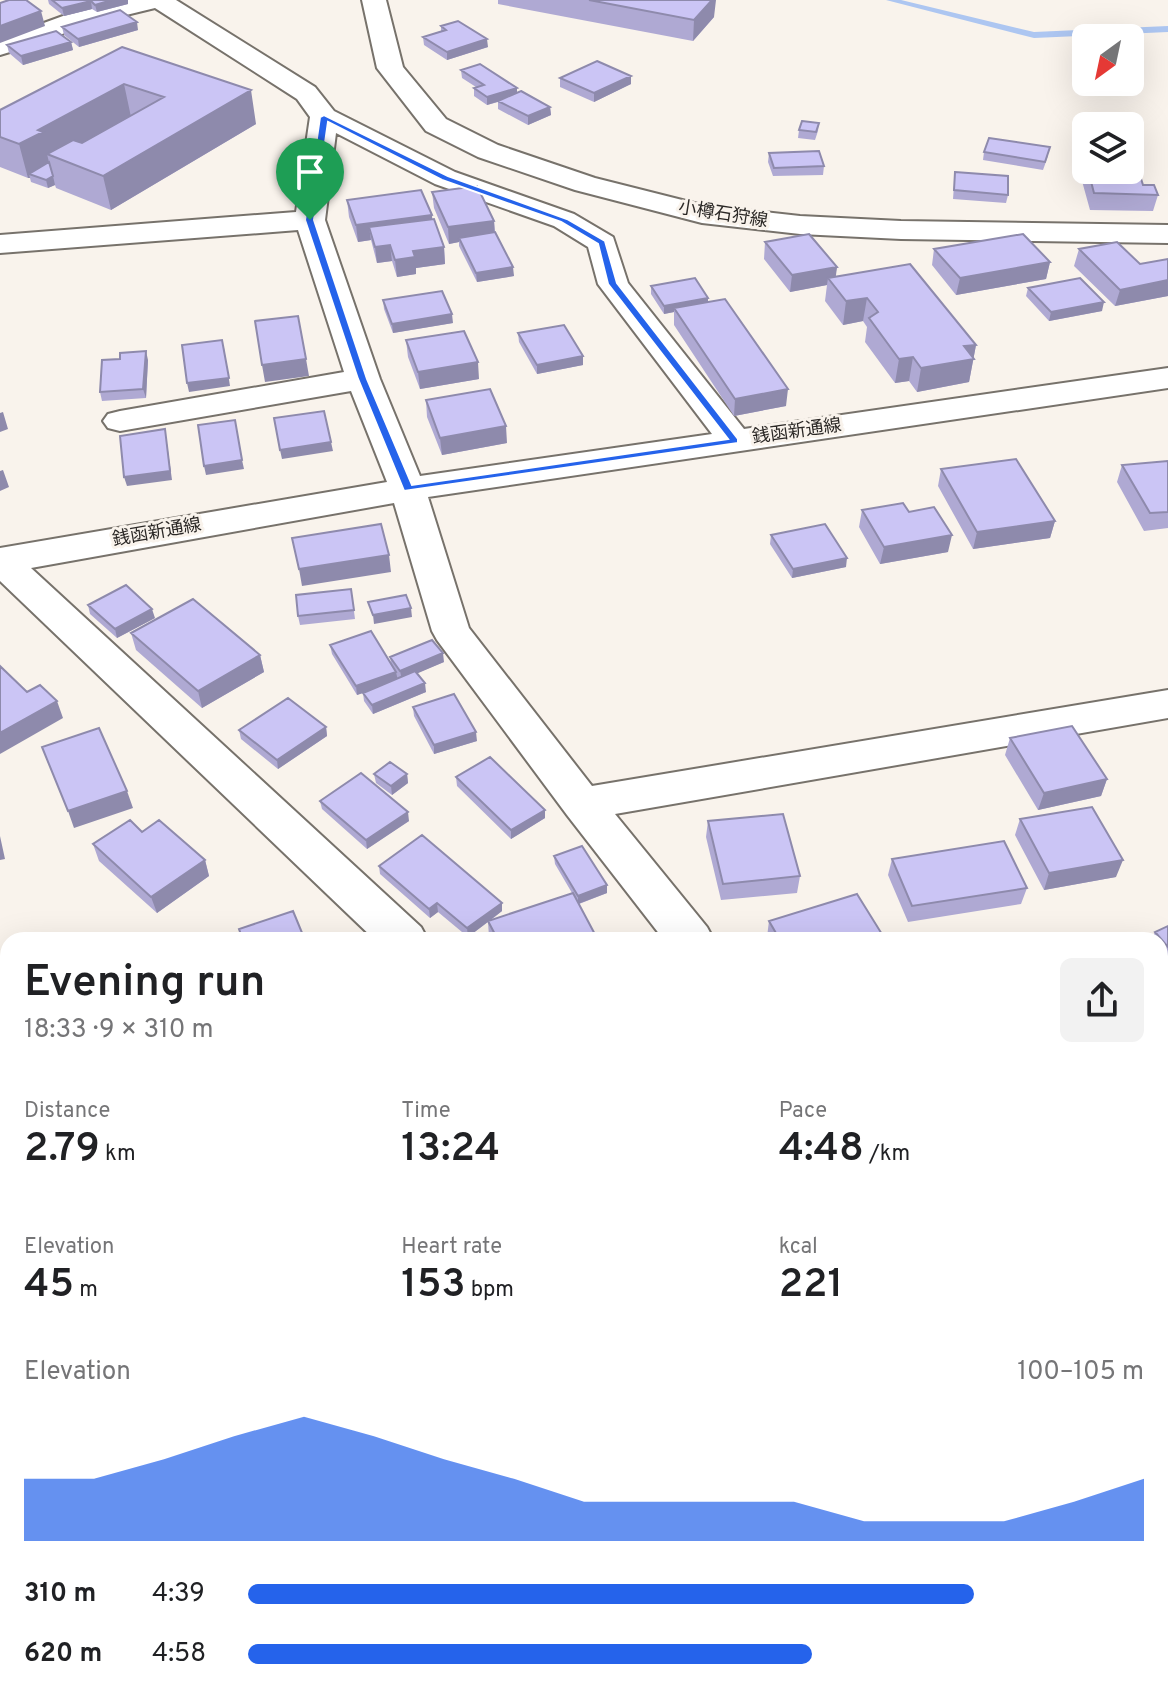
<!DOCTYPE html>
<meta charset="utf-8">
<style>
:root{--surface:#fff;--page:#f2f2f2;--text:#202124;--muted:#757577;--accent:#2563eb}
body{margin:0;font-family:Overpass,"Noto Sans JP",sans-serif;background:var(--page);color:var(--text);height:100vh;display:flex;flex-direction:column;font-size:30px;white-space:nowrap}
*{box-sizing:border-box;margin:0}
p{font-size:26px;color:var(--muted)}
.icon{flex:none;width:44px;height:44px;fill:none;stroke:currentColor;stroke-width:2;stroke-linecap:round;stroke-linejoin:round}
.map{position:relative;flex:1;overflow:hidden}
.side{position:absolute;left:0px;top:932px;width:1168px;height:770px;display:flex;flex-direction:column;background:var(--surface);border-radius:24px 24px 0 0;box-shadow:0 8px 32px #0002}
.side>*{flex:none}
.needle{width:52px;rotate:213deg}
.tools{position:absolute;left:1072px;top:24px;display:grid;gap:16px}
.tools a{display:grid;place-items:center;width:72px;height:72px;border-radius:12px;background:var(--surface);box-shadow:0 8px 32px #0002;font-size:40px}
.pin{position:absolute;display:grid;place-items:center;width:68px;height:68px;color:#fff;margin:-82px -34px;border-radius:50% 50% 50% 0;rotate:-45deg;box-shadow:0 0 8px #0007}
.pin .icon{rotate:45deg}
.round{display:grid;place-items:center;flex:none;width:84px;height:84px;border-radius:12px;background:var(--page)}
.overview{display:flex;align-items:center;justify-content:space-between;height:136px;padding:0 24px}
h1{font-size:44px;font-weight:600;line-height:60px}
.metrics{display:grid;grid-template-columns:repeat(3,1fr);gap:12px;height:136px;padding:8px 24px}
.metrics div{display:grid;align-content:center}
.metrics b{font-size:40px;font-weight:600}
.metrics small{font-size:22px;font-weight:400}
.metrics p{font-size:22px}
.chart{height:224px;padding:16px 24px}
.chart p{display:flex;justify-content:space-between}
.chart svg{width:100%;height:144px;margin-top:8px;fill:var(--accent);opacity:.7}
ul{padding:0 24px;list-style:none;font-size:26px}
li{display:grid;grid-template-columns:128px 96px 1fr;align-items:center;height:60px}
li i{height:20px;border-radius:10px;background:var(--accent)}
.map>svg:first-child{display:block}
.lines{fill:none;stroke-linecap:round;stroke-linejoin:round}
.stream{fill:#adc6f1;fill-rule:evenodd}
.minor-casing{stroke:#77726b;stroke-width:4}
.secondary-casing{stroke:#77726b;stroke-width:4}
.minor{fill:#fff;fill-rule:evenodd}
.secondary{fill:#fff;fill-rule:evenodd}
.wall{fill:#afa9d3}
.shaded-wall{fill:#8e8aac}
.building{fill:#cbc5f5;stroke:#8e8aac;stroke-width:2}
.route{fill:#2563eb;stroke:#fff;stroke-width:2;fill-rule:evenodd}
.labels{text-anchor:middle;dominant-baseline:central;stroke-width:6;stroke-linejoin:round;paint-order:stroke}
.far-street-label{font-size:18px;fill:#2b2826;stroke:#f9f3ec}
</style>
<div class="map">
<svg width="1168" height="1701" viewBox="0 0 1168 1701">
<rect width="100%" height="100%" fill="#f9f3ec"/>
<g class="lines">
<path class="stream" d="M886,0H901L1034,32L1168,26V32L1034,38Z"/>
<defs>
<path id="minor" d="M127,0H176L315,87L334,111L455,172L574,214L613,237L628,283L744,429L1168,368V388L428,497L469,628L592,786L1168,690V718L615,814L707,927L714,940H664L567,815L437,640L432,631L394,503L31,568L421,927L428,940H375L0,581V548L387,482L351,391L120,431L108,428L103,421L108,414L120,411L344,372L298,230L0,253V235L296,212L310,117L297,99L155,8L81,26L46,41L0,55V39L63,16ZM336,133L435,184L554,226L588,247L598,284L712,434L420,476L380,379L325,220Z
M0,1007L8,1010V1058L0,1056Z
M1168,1079V1124L1160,1127V1082Z
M8,1258V1309L0,1312V1261Z
M1168,1562V1624L1160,1627V1565Z
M8,1666V1694H49L46,1701H0V1669Z
M738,1694H808L805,1701H735Z
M1095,1694H1159L1162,1701H1098Z"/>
<path id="secondary" d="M362,0H386L403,67L446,119L498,145L595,178L702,205L800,216L901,221L1168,225V243L901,239L800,234L702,223L575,190L478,157L426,131L377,68Z"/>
</defs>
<use href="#minor" class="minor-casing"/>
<use href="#secondary" class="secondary-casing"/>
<use href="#minor" class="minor"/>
<use href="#secondary" class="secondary"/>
</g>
<path class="wall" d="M46,0H128V4L97,12L92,9L64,16L49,4L48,0Z
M498,0H712L714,17L693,41L498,4Z
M441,26L488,47L447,60L424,45L423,37L441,31Z
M62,27L138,30L79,47L64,35Z
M71,42L73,50L23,65L9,53L7,45Z
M122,47L256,124L111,210L56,188L55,185L48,188L31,182L30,178H28L0,167V110Z
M461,70L517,88V93L550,107L551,115L528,125L498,109V102L487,105L474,96V88L476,87L462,78Z
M560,78L631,84L594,102L560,87Z
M819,123L818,131L815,140L798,138L799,130Z
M984,152L1048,156L1043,170L983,160Z
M769,153L824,166L823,175L773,176L768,162Z
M1086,165V170H1130L1143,185L1158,195L1153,211L1090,210L1082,181Z
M955,172L1008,195L1006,203L953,199Z
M432,192L494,221L495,232L514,276L477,282L459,246V242L449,244L434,208Z
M347,200L432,215V220L444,247L445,264L416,268V274L397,277L392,261L377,263L371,240L358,242L349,217Z
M765,242L837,267L835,276L976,345L969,382L917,392L909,381L895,383L865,342L867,327L863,321L843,325L825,301L827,285L790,292L764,259Z
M934,249L1050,262L1046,279L956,295L932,265Z
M1079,249L1140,264L1168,259V296L1115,306L1074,266Z
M651,286L708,298V302L786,406L734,416L674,325V312L664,314L651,294Z
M1028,288L1102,311L1049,321L1026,296Z
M383,300L453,323L393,333L384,309Z
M518,333L583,365L537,374L519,342Z
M406,340L479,379L420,389L408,357Z
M120,359L148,360L146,398L102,401L100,392Z
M426,400L507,443L442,455L427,417Z
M1168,461V528L1144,531L1117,482L1122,465Z
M941,469L1055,521L1050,538L973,549L938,486Z
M862,510L948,552L880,564L859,527Z
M771,535L846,567L792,578L770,544Z
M351,589L355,619L300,625L298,616Z
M88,605L155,618L117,638L90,614Z
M131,633L260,655L264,672L202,708L136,650Z
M330,645L391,663L390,657L444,662L417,673L426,692L373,714L364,701L363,693L357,695L332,654Z
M413,707L477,741L434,754L414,716Z
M326,727L327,736L278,769L241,739L239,730Z
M1010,738L1107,779L1101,796L1038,810L1005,755Z
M374,774H407L408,783L392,795L376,783Z
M456,777L545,818L511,839L457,786Z
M320,801L409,821L367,849L322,809Z
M1020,819L1116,877L1044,890L1015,835Z
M708,821L800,876L797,893L721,900L706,837Z
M142,832L205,860L209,876L157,913L99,861L93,844Z
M554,856L607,893L579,904L598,940H491L489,937L488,922L468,937L438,912L430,918L380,874L379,866L502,903V911L491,920L572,893L555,864Z
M892,859L1027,888L1021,904L908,922L888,875Z
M769,921L885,939V940H768L767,937Z
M1168,926V972L1160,963V940H1151L1155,932Z"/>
<path class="shaded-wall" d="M112,0H128V4L97,12L95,5Z
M712,0H716L714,17L693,41L694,20Z
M91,1L92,9L64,16L62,8Z
M41,11L45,26L0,43V26Z
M137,22L138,30L79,47L78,39Z
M487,39L488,47L447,60V52Z
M71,42L73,50L23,65L21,56Z
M631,76V84L594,102V93Z
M124,84L131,117L57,158L47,154L50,166L29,174L30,178H28L19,144L38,130Z
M517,88V96L487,105V97Z
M251,90L256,124L111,210L103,176Z
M550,107L551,115L528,125V116Z
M53,176L55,185L48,188L46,180Z
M432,215L433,231L369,227L371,240L358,242L356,225Z
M494,221L495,237L459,238V242L449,244L448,227Z
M390,245L392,261L377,263L375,247Z
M444,247L445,264L416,268V274L397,277L395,260L413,251Z
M1050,262L1046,279L956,295L960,278Z
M513,267L514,276L477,282L476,273Z
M837,267L835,283L828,278L827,285L790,292L792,275Z
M1168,280V296L1115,306L1120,290Z
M708,298V306L674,308V312L664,314V306Z
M867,298L863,321L843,325L846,301Z
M1104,302L1102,311L1049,321L1051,312Z
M452,314L453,323L393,333L392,324Z
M976,345L969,382L917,392L921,368L964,346Z
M224,348L230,386L189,392L187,383Z
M146,351L148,360L146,398L143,389Z
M583,356V365L537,374V365Z
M913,357L909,381L895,383L899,359Z
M306,359L309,376L265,382L262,365Z
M478,362L479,379L420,389L418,372Z
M788,389L786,406L734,416L735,399Z
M3,412L8,429L0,432V413Z
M506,426L507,443L442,455L440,438Z
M165,429L172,480L127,486L124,477Z
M331,442L333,451L282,459L280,450Z
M242,460L244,469L206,475L204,466Z
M3,470L9,487L0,491V471Z
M1055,521L1050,538L973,549L977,532Z
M952,535L948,552L880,564L884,547Z
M389,555L391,572L302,586L299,569Z
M847,558L846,567L792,578L793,569Z
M411,608L412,617L374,624L373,615Z
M152,609L155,618L117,638L115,629Z
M443,653L444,662L402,680L400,671Z
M260,655L264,672L202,708L198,691Z
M396,672L398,681L357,695L356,686Z
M425,683L426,692L373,714L372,705Z
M57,701L63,718L0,754V733Z
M326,727L327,736L278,769L277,760Z
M476,732L477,741L434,754V745Z
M407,774L408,783L392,795L391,786Z
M1107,779L1101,796L1038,810L1044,793Z
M127,791L133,808L74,828L68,811Z
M545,810V818L511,839V830Z
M408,812L409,821L367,849L366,840Z
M0,836L5,859L0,860Z
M205,860L209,876L157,913L151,897Z
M1123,860L1116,877L1044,890L1049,873Z
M607,885V893L578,904V896Z
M437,903L438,912L430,918L429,909Z
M502,903V911L468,937L467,928Z
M0,1154L5,1163L0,1166Z
M7,1182L8,1184V1202L0,1208V1187Z
M184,1694H211L195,1701H184L180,1696Z"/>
<path class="building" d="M9,0H26L41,11L0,26V3Z
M52,0H112L95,5L91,1L62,8Z
M589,0H712L694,20Z
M120,10L137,22L78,39L62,27Z
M458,21L487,39L447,52L423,37L446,30L441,26Z
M56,31L71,42L21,56L7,45Z
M122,47L251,90L103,176L47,154L73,140L82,143L164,97L124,84L38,130L43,132L19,144L0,137V110Z
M597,61L631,76L594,93L560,78Z
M480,64L517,88L487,97L474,88L484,85L461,70Z
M521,91L550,107L528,116L498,101Z
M802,121L819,123L816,132L799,130Z
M989,138L1050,147L1045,162L984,152Z
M819,151L824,166L774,168L769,153Z
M49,162L53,176L46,180L29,174Z
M1130,166H1137L1143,185H1154L1158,195L1094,193L1088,170H1130Z
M955,172L1008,176V195L954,190Z
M477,186L494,221L448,227L432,192Z
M421,190L432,215L356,225L347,200Z
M434,219L444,247L413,251L415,257L395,260L390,245L375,247L369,227Z
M495,232L513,267L476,273L459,238Z
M809,234L837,267L792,275L765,242Z
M1023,234L1050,262L960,278L934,249Z
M1117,242L1140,264L1168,259V280L1120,290L1079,249Z
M910,264L976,345L964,346L974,359L921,368L913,357L899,359L869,318L878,312L867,298L846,301L828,278Z
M695,278L708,298L664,306L651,286Z
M1080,278L1104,302L1051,312L1028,288Z
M442,291L452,314L392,324L383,300Z
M725,299L788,389L735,399L674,308Z
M298,316L306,359L262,365L255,321Z
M564,325L583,356L537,365L518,333Z
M464,331L478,362L418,372L406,340Z
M222,340L229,378L187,383L182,345Z
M146,351L143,389L100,392L102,360L120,359V353Z
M490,389L506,426L440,438L426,400Z
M324,411L331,442L280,450L274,418Z
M235,420L242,460L204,466L198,425Z
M165,429L170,471L124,477L120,436Z
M1016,459L1055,521L977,532L941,469Z
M1168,461V512L1150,513L1122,465Z
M903,503L909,512L934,507L952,535L884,547L862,510Z
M381,524L389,555L299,569L292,538Z
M825,524L847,558L793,569L771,535Z
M126,585L152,609L115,629L88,605Z
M351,589L354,610L298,616L296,595Z
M406,595L411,608L373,615L368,602Z
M193,599L260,655L198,691L131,633Z
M371,631L396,672L356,686L330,645Z
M432,640L443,653L400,671L390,657Z
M0,666L27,692L40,685L57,701L0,733Z
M415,671L425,683L372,705L363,693Z
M454,694L476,732L434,745L413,707Z
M288,698L326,727L277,760L239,730Z
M1072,726L1107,779L1044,793L1010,738Z
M99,728L127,791L68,811L42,747Z
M490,757L545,810L511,830L456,777Z
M390,762L407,774L391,786L374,774Z
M361,773L408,812L366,840L320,801Z
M1092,807L1123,860L1049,873L1020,819Z
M783,814L800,876L723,884L708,821Z
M130,820L142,832L159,820L205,860L151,897L93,844Z
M422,835L502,903L467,928L437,903L429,909L379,866Z
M1004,841L1027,888L912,906L892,859Z
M582,846L607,885L578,896L554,856Z
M573,893L598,940H498L488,921Z
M857,894L885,939L881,940H780L769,921Z
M293,911L305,940H243L239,929Z
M1168,926V947L1155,932Z
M0,1174L7,1182L0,1187Z
M462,1694H513L516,1701H449Z
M934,1694H1009L1013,1701H916Z"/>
<path class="route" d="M324,115L448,176L567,219L605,241L617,283L738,439V443L404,491L358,379L305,220L320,117ZM328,122L442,180L561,222L598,244L608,284L728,439L412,485L367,379L314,220Z"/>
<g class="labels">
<g class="far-street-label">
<text transform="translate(723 215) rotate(9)">小樽石狩線</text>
<text transform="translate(797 432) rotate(-8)">銭函新通線</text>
<text transform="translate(157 533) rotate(-10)">銭函新通線</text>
</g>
</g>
</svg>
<div class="tools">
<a><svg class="needle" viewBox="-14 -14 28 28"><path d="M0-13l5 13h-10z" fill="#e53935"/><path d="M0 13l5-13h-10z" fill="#757577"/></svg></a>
<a><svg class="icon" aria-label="layers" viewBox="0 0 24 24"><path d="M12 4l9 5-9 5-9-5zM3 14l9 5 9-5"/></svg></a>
</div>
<div class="pin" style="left:310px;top:220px;background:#1e9e55"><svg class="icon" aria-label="arrive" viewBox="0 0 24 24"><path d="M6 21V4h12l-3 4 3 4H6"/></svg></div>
<section class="side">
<div class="overview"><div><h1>Evening run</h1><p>18:33 · 9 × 310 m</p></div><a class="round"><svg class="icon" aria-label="share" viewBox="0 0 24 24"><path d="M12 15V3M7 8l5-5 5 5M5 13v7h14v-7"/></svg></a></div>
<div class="metrics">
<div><p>Distance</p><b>2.79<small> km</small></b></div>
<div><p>Time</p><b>13:24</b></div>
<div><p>Pace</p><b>4:48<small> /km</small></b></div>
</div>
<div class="metrics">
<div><p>Elevation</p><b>45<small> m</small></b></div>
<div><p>Heart rate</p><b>153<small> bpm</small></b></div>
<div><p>kcal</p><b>221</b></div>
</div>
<div class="chart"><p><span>Elevation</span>100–105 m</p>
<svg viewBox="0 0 160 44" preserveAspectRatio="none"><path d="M0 44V25L10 25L20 19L30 12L40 6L50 12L60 19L70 25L80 32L90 32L100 32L110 32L120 38L130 38L140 38L150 32L160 25V44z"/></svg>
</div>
<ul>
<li><b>310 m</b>4:39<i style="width:81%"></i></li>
<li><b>620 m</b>4:58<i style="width:63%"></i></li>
</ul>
</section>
</div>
